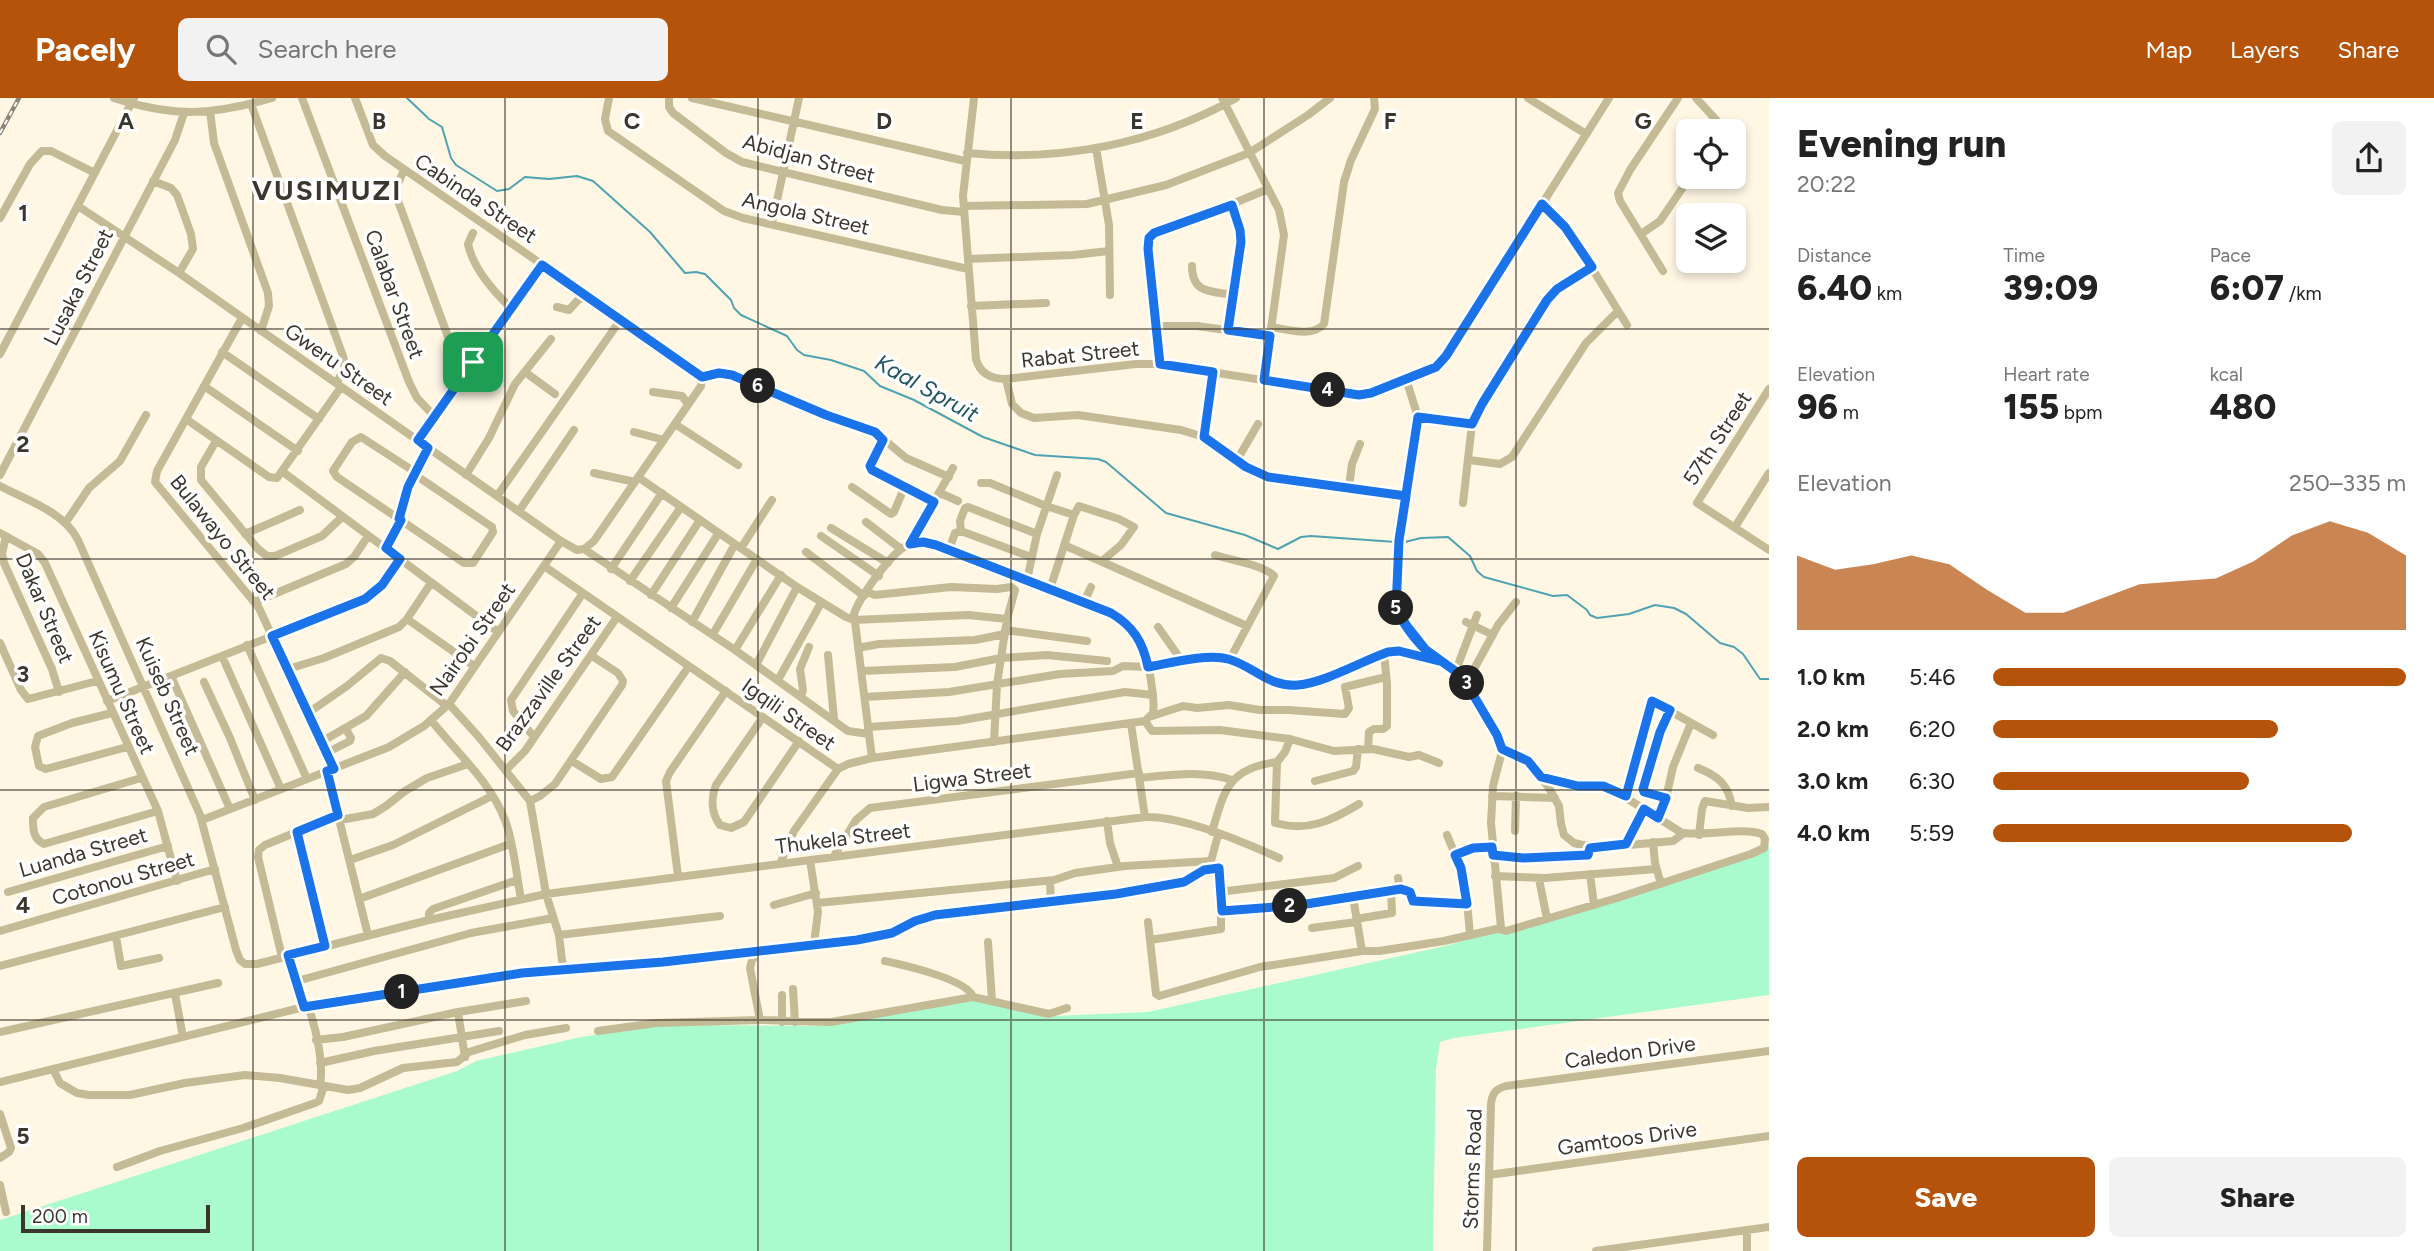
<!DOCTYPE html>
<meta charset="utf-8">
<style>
:root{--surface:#fff;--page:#f2f2f2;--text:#222;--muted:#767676;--accent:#b45309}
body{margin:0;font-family:Figtree,sans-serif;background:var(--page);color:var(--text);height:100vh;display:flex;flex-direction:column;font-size:26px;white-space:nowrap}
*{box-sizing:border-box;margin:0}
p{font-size:23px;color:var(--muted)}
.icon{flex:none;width:38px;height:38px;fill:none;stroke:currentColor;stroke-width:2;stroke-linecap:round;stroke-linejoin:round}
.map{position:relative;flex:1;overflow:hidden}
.side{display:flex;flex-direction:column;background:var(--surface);width:665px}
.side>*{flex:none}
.buttons{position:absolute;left:1676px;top:21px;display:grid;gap:14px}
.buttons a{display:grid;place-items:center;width:70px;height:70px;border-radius:10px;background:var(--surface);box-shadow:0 4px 10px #0003;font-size:35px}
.scale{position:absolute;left:21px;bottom:18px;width:189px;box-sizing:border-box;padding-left:7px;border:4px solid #3a362d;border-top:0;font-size:19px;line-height:24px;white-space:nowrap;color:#3a362d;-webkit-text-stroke:5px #fff;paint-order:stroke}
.pin{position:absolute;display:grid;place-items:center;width:60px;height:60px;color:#fff;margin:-30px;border-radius:14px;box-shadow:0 4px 10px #0006}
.km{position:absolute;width:35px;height:35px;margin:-18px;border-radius:50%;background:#222;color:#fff;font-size:19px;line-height:35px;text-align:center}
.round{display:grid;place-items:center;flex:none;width:74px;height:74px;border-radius:10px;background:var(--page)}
.overview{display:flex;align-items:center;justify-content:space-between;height:119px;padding:0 28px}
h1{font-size:38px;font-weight:800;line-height:52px}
.figures{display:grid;grid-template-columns:repeat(3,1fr);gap:10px;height:119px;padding:7px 28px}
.figures div{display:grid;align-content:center}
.figures b{font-size:35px;font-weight:800}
.figures small{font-size:19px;font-weight:400}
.figures p{font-size:19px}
.chart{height:196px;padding:14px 28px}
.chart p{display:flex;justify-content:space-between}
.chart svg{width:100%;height:126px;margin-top:7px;fill:var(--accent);opacity:.7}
.cta{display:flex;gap:14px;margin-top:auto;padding:14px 28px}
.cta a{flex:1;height:80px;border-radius:10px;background:var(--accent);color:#fff;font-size:28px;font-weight:800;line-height:80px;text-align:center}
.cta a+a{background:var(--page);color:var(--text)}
ul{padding:0 28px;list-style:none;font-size:23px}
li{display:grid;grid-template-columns:112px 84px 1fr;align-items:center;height:52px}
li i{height:18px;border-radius:9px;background:var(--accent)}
header{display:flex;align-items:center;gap:42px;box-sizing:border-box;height:98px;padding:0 35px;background:var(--accent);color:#fff}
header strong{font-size:33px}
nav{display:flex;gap:38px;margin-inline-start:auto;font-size:24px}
.search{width:490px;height:63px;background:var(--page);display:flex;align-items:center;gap:18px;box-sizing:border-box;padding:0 24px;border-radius:10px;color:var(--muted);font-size:26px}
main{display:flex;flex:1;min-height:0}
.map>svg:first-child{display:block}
.green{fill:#a9fbcd}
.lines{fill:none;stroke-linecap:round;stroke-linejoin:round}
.stream{stroke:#4fa3b1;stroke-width:2}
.minor{stroke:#c4ba95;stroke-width:8}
.rail-casing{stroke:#8b8578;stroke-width:4.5}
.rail{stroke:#fff;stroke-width:2;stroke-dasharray:5;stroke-linecap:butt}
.route-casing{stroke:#fff;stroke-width:14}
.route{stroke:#1a73e8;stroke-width:9}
.grid{fill:none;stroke:#3a362d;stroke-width:2;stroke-opacity:0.55}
.labels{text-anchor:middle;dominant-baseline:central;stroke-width:7;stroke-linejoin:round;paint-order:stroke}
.street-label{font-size:21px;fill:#3a362d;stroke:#fff}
.water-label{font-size:23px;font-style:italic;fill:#215560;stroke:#fff}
.district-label{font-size:28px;font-weight:bold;letter-spacing:2px;fill:#3a362d;stroke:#fff}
.grid-label{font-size:23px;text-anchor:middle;font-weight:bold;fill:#3a362d;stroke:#fff;stroke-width:7;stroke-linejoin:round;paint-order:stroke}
</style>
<header>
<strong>Pacely</strong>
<div class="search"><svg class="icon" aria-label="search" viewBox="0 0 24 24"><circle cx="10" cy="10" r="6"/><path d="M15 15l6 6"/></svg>Search here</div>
<nav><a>Map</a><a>Layers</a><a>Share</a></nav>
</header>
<main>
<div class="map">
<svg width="1769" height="1153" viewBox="0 0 1769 1153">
<rect width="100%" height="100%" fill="#fff6e4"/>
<path class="green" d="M1769,747V897L1454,940L1440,944L1436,970L1433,1153H0V1122L457,973L476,963L581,939L664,927L828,928L990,898L1053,918L1148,914L1445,848L1570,813Z"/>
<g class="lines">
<path class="stream" d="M407,0L429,21L442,29L451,60L456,67L497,93L509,91L525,79L549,81L577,78L593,83L650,134L685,175L696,174L705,176L731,202L734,210L741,217L787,238L797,252L804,257L831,262L864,273L880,288L914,302L983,339L1035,357L1098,361L1106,364L1166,415L1245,437L1278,451L1301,439L1311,438L1396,444
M1401,445L1421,440L1448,439L1470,458L1477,473L1484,479L1553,498L1567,497L1587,512L1590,517L1597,520L1629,516L1655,507L1674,510L1686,516L1720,545L1734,549L1743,556L1760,581H1769"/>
<path class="minor" d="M114,0C174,20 212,17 272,0
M302,0L409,284L417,300L435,319
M609,0L605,21L608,33L724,113L743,120L968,171
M669,0V9L673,15L726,55L742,64L942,112L964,114
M692,0L965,63
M974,0L963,98L976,261C980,276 991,281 1006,281L1136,266H1160L1358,297C1375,295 1432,274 1443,263L1609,0
M1222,0L1279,112L1284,137L1264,282
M1528,0L1586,36
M1696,0L1718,24L1719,33
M251,6L343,258L345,268L337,285
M210,13L214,45L268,195L269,208L261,233
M1096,50L1109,127L1110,197
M967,55C1059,64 1155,46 1236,0
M404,72L397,88L398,103L450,244L473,264
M153,83L171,90L177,97L191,136L193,151L179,175
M1542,106L1574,141L1627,227
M78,108L179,175L561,443L577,452L584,451L594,443L701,288L702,279L621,221L385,58L373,47L355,0
M964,108L1087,106L1166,87L1249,55L1308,17L1330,0
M0,120L30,66L42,53H51L95,75
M772,126L799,0
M473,135L468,146C473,170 494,194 512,211
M1641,136L1660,123L1690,79
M968,161L1073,157L1109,153
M1192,168C1192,196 1211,193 1234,197
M1663,173L1620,103L1618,95L1630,72L1678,0
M971,208L1046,205
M557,209L569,212L578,202L587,198
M242,220L157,373L155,384L259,510L334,671
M1157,228H1197L1270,238
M1271,229C1287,231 1312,240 1324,226L1344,84L1351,62L1375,11L1374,0
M1229,232L1241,144L1240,132L1232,107
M222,254L319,321
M0,256L134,0
M1160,266L1148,151L1149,140L1154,135L1213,114L1268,91
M525,274L555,296
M702,279L719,275L732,277L826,317L875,334L906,360L949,379
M1006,281L1012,306L1021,315L1034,320L1078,317L1181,332L1204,339L1246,369L1268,379L1406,398
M204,288L298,353
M1769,291L1697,405L1769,452
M653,294L682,298L688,306
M1418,319L1472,326
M186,321L269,379L277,380L341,289
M675,326L738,367
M634,334L664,342
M1204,339L1213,274
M418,342L542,167
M216,343L201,369V382L258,451L267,458H275L322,438L342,419
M883,343L870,368L872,371L934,404
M1237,362L1258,326
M1469,362L1500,366L1512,359L1586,245L1618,213
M283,374L498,534
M594,375L635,384
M414,376L492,429L493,434L473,465H464L337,379L333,373L352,344L361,339L415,374
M0,377L175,42L184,15
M466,377L489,340L515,286L551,241
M638,379L797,489L846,519L854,522L968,517L1007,521
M981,385H990L1046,408L1074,417
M0,388C27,402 64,414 78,442L200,717L236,852L240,862L245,866H257L429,822L546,796L1145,719C1182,718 1244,744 1279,760
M852,389L891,416L894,414L905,388
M1349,389L1352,366L1360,346
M940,395L958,403
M497,398L621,221
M1463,405L1472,326L1478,312L1547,202L1557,191L1592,169
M519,413L574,332
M399,421L408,389L428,350
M66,424L89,390L120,363L146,317
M866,424L901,451
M1735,429L1769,375
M831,430L888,465
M961,433L960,423L965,410L968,409L1037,436
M961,433L1031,459
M0,435L38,456L45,465L158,713L177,783
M245,436L300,412
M821,438L879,478
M6,439L2,455L4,465L52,571L59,594
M910,446L953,370
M1064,447L1247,528
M386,450L401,422
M741,450L772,402
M584,451L735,552L848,633L869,636
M949,452L955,435L961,433
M806,454L864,498
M1215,457C1230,462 1264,467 1274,478L1230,561
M544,468L838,671L848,666L872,660L1145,623L1153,615C1155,604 1152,593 1151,582C1145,546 1136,526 1102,511L936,447C927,444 918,443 908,447C892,453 859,500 854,516L872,660
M611,471L662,395
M1027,482L1037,436L1057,377
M630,483L681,409
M1050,491L1074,417L1079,408L1119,421L1134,429L1121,447L1102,463
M867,494L875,497L951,489L997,491L1011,489L1015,492L1007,521L997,586L994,644
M651,497L700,422
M255,504L346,466L354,459L368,438
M1084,504L1091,489
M671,510L718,436
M407,521L474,568
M692,524L735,446
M1466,524L1493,537
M1158,529L1182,563
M1005,532L1087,543
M713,536L757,461
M0,545L21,592L28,601L97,583
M247,547L307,681
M858,550L879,546L975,542L1005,536
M735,552L781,477
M828,557L834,621
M222,558L281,691
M756,567L797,489
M288,571L324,560L399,529L407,521L431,485
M1456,572L1477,517
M861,573L955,569L1001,560L1047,557L1107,563
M171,578L230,711
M778,582L821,505
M204,584L230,640L255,702
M1467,584L1498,527L1516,504
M801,598L803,592L800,571L809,549
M865,599L949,594L1060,576L1113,573L1123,568L1148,569L1218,559L1230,561L1268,582L1297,587L1312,583L1388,554L1399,553L1436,563
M107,603L359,504L377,492L400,462
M449,606L478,638L530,703L546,796L559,837L563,871
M112,615L72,625L38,638L35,649L39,668L46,671L127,649
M308,615L347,588L381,560L390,563L447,608
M1152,618L1183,608L1197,610L1229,607L1260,612H1288L1345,616L1349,610L1345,589L1386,579
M763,619L716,687C711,700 711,715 720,727L731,730L744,724L799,643
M431,622C456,654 490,683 505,722C514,746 516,775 521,801
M1145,623L1152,633L1220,632L1290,641L1334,653L1373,651L1409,659L1419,657L1439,665
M1131,626L1145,719
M868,629L957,623L1125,594L1153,597
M534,639L513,613L511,602L583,495
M1290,641L1285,654L1277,664L1275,725C1308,734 1331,723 1359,706
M321,644L366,618L405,574
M1368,651L1369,634L1374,631H1383L1387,628V586L1384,555
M326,655L350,643L351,640L346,631
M572,663L601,681L612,679L689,568
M1698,670C1718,678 1728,686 1732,708
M506,672L525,653L617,519
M327,673L368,837
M1540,679L1578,688H1598L1612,691L1682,735
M141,680L44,709L33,720C33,731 33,741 44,746L158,713
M1140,680C1171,677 1201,672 1232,682
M1315,683L1353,673L1356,669L1358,651
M1492,698L1555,700
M1626,698L1652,603L1713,637
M1666,700L1645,694L1643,691L1660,634L1670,612
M530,703L540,698L555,686L622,587L623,583L618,575L592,558
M1658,720L1666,700L1673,669L1691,625
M202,722L389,649L424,628L449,606L561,443
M340,722L373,716L386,708L405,693L427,680L468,666
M1107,723L1110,745L1118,769
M1515,733L1516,698
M297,734L325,848
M1212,734C1224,693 1228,670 1277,664
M1447,737L1459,766L1466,792L1470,837
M1699,737L1702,711L1705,703L1748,710L1769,709
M1653,744L1655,765L1661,786
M1626,746L1644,711
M1455,757L1473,750L1492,749
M1493,757L1523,759L1586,758L1589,750
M834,758L856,722L870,710L1139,675
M350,762L393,747L492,698
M810,762L818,814L814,846
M780,766L794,733L838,671
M1590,776L1594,807
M678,778L666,683L670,674L726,593
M1495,778L1545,780L1656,771
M1398,780L1400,791
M1539,781L1547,821
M1050,783L1051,805
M8,794L168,748
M1219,794L1334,780L1358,768
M1353,799L1362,853
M359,801L510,746
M817,805L1054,782L1075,775L1125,768L1211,763L1218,737
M774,807L816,795
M1356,821L1392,815L1391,792
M429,822V815L433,811L517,782
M1148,824L1156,896L1159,898L1260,869L1362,853H1379L1444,843L1501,830L1491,725L1493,688L1501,657V647L1462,578L1426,552L1407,528L1396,511L1399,442L1418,319L1406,281
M1312,830L1356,824
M1499,831L1506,833L1617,800L1751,756L1764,750L1765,741L1762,736C1741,729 1709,738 1684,735L1673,743L1596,750L1574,745L1564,737L1561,726L1559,708L1549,690L1528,663L1502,651
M0,833L215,771
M559,837L720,818
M116,839L121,868L159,860
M1150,842L1221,831V813L1300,807L1398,791L1409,793L1413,803L1467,806
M988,844L992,902
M288,857L304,909
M282,859L258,759L259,752L265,747L338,717
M0,868L225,809
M297,883L471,835L553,820
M793,891L795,924
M175,896L183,939
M973,899L1049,916L1067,910
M308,908C316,930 324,965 320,988
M458,914L465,959
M760,922L831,924L973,899C967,881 903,867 885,863
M782,924V897
M598,933L656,925L760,922L750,870L752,862L758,854
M0,934L218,885
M316,942L343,939L458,914L526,903
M320,965L374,953L499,933
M53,971L60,985L77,995L89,997H130L185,985L245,977L280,980L348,992L360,990L403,970L457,964L469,954L525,937L566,930
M0,984L304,909L522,875L662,865L843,844L892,835L915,823L935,817L1116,796L1184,784L1204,772L1219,770L1221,813
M0,1016L11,1050L9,1054L0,1060
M117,1069L160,1053L243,1030L315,1005L319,1003L324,988
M1489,1077L1769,1038
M0,1087L6,1114
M1487,1153L1491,1006C1492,996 1495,991 1506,988L1769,953
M1596,1153L1769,1129
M1747,1153V1132"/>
<defs>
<path id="rail" d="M0,35L19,0"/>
</defs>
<use href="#rail" class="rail-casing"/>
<use href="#rail" class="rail"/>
</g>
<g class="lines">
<defs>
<path id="route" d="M473,264L418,342L428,350L408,389L399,421L401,422L386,450L400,461L382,487L365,501L272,538L334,671L327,673L338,717L297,734L325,848L288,857L304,909L522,875L663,864L857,842L892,835L915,823L935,817L1116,796L1184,784L1204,772L1219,770L1222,813L1300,807L1401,791L1410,794L1413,803L1467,806L1461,770L1455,757L1473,750L1492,749L1493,757L1523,760L1588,757L1590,750L1626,746L1644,711L1658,720L1666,700L1644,694L1643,691L1660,634L1670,612L1652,603L1626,698L1603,688H1578L1541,679L1528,663L1502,651L1497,637L1462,578L1426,552L1407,528L1396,511L1399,442L1418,319L1472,326L1482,306L1547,202L1557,191L1592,169L1565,129L1542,106L1446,258L1436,269L1371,295L1359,297L1264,282L1270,238L1228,232L1241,144L1240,132L1232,107L1154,135L1149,140L1148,151L1160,266L1213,274L1204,339L1246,369L1268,379L1406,398L1399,442L1396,511C1406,531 1421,550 1439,563L1399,553L1388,554C1362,563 1324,585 1298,587C1267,589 1254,568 1228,561C1208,555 1170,565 1148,569C1143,544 1133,528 1111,515L936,447L923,444L910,446L934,404L872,372L870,368L883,342L875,334L826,317L732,277L719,275L702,279L542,167L473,264"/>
</defs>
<use href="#route" class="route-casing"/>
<use href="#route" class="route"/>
</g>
<path class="grid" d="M253,0V1153M505,0V1153M758,0V1153M1011,0V1153M1264,0V1153M1516,0V1153M0,231H1769M0,461H1769M0,692H1769M0,922H1769"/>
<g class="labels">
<g class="street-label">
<text transform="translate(809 60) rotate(15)">Abidjan Street</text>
<text transform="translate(476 100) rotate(34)">Cabinda Street</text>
<text transform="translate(806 115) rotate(13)">Angola Street</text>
<text transform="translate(78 189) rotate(-63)">Lusaka Street</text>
<text transform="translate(395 196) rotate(70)">Calabar Street</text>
<text transform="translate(1080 256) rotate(-6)">Rabat Street</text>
<text transform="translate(339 266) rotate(35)">Gweru Street</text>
<text transform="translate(1717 340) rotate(-57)">57th Street</text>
<text transform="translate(223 439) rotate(51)">Bulawayo Street</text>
<text transform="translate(45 510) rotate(67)">Dakar Street</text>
<text transform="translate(472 541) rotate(-55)">Nairobi Street</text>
<text transform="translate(548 585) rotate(-54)">Brazzaville Street</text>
<text transform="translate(122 594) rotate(66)">Kisumu Street</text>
<text transform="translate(168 598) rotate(66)">Kuiseb Street</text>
<text transform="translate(789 616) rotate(35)">Igqili Street</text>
<text transform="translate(972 679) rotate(-7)">Ligwa Street</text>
<text transform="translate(843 740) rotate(-7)">Thukela Street</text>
<text transform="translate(83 754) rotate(-16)">Luanda Street</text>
<text transform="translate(123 780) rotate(-16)">Cotonou Street</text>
<text transform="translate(1630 954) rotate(-8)">Caledon Drive</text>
<text transform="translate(1627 1040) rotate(-8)">Gamtoos Drive</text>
<text transform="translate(1472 1071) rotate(-88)">Storms Road</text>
</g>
<g class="water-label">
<text transform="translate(927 290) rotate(29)">Kaal Spruit</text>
</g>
<g class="district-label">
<text x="327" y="92">VUSIMUZI</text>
</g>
</g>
<g class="grid-label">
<text x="126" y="31">A</text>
<text x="379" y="31">B</text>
<text x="632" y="31">C</text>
<text x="884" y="31">D</text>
<text x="1137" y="31">E</text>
<text x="1390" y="31">F</text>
<text x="1643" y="31">G</text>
<text x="23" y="123">1</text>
<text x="23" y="354">2</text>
<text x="23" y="584">3</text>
<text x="23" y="815">4</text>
<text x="23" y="1046">5</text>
</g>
</svg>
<div class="buttons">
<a><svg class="icon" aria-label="locate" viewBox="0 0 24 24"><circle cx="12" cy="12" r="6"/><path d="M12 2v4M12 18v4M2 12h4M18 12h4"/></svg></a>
<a><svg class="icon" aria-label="layers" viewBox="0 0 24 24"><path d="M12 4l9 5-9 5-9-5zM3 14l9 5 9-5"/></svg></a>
</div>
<div class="scale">200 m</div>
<div class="pin" style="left:473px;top:264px;background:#1e9e55"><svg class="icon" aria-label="arrive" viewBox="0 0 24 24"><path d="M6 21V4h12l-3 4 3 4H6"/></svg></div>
<b class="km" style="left:402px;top:894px">1</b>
<b class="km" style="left:1290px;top:808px">2</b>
<b class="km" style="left:1467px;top:585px">3</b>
<b class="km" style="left:1328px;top:292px">4</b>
<b class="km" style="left:1396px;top:510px">5</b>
<b class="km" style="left:758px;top:288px">6</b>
</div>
<section class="side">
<div class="overview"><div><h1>Evening run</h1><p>20:22</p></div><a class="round"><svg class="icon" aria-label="share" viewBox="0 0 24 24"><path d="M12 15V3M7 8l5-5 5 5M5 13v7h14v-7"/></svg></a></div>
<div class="figures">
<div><p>Distance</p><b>6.40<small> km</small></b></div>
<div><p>Time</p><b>39:09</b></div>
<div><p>Pace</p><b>6:07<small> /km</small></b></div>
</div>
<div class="figures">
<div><p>Elevation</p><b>96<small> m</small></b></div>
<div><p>Heart rate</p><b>155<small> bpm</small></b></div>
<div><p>kcal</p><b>480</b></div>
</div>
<div class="chart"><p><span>Elevation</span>250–335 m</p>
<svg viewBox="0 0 160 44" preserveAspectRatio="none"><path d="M0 44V18L10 23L20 21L30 18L40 21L50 30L60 38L70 38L80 33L90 28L100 27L110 26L120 20L130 11L140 6L150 10L160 18V44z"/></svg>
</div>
<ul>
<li><b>1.0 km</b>5:46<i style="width:100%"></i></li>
<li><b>2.0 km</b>6:20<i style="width:69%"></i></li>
<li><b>3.0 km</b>6:30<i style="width:62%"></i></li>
<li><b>4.0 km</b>5:59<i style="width:87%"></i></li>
</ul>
<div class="cta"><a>Save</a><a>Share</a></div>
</section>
</main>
